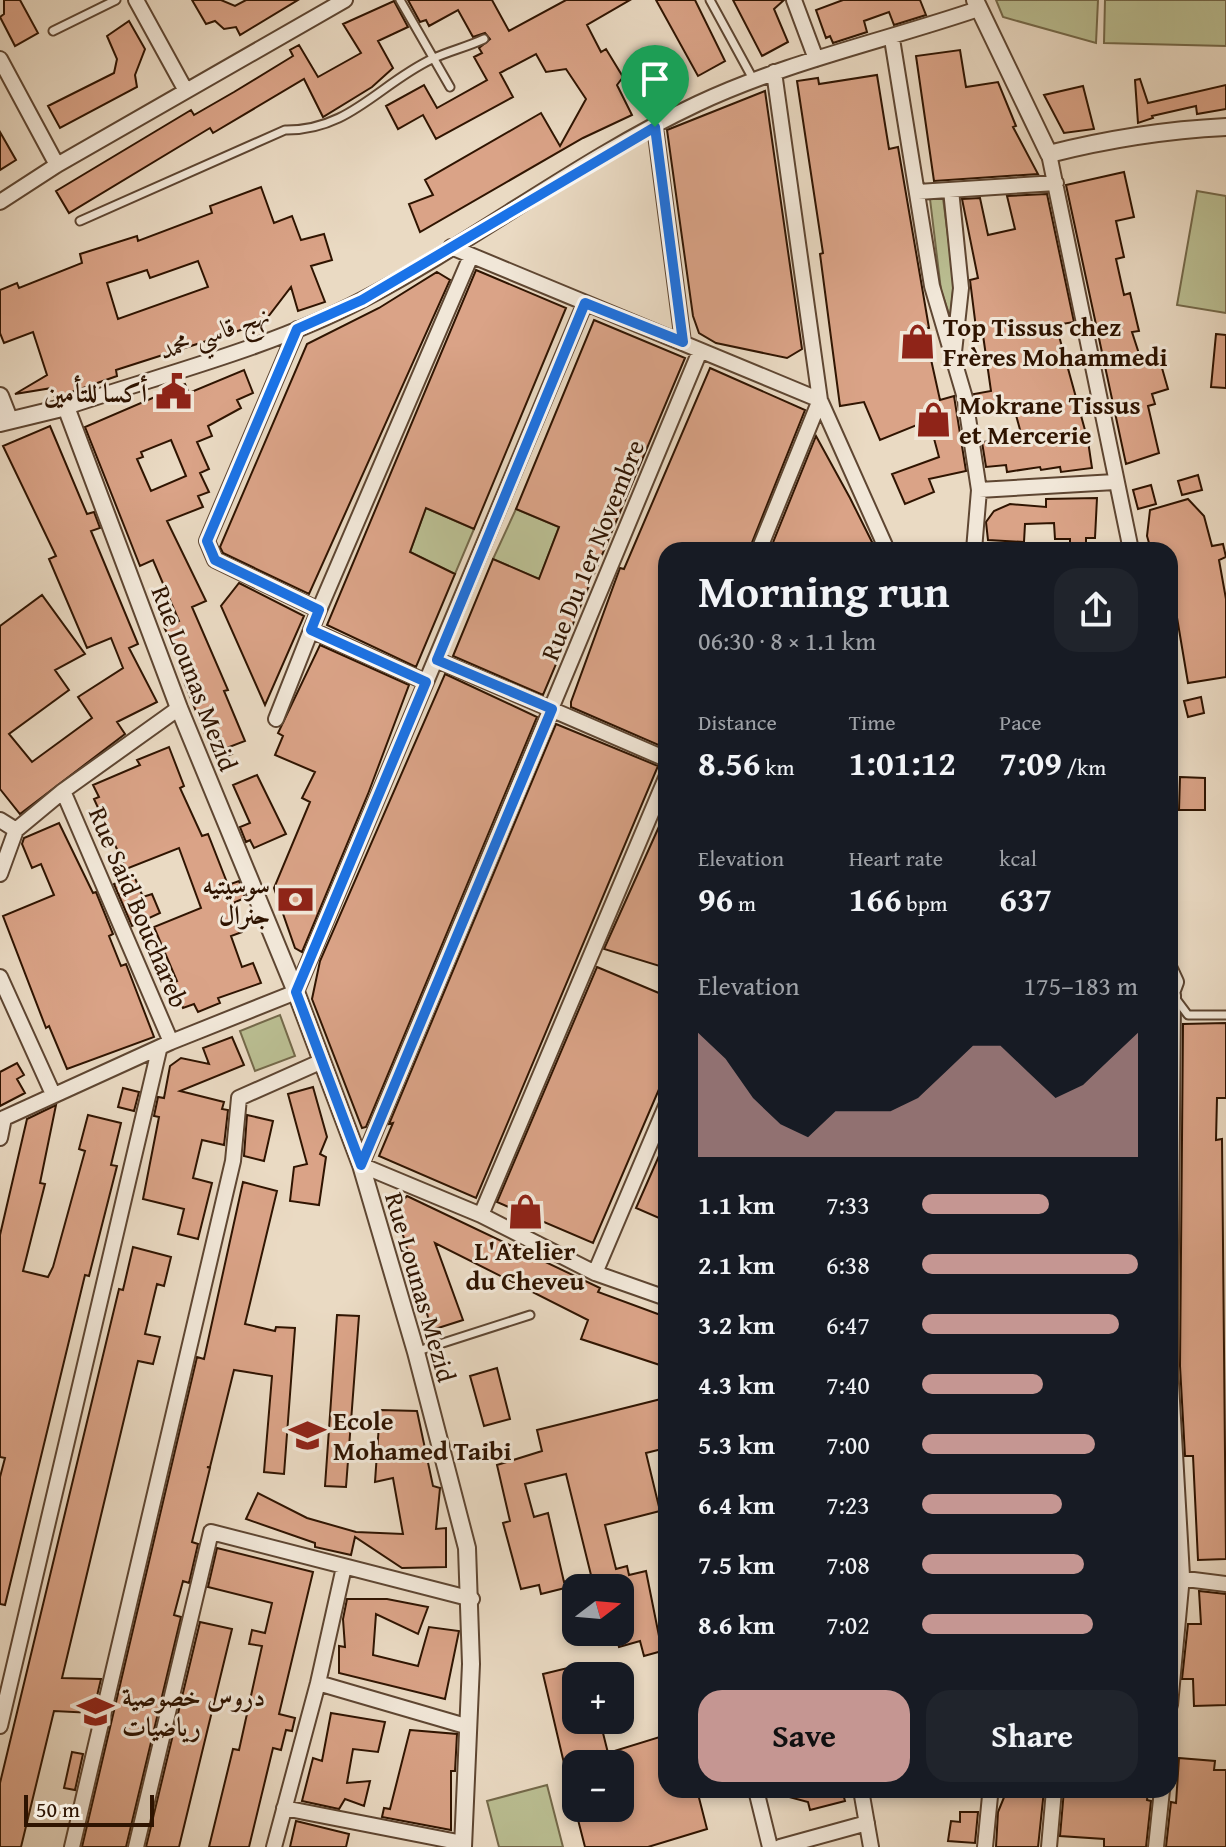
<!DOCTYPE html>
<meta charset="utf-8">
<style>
:root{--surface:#171b24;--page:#20242c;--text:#f1f3f6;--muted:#9ea1a6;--accent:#c59692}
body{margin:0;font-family:"Gentium Book Plus",Amiri,serif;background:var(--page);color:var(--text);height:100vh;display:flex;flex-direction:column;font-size:30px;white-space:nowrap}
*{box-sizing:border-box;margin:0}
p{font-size:26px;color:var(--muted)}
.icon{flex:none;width:44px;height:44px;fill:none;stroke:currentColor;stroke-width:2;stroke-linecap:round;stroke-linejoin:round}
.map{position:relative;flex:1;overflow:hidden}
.panel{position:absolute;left:658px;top:542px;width:520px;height:1256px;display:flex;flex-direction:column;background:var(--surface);border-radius:24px;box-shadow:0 4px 12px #0003}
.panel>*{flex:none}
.needle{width:52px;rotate:74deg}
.fabs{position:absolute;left:562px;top:1574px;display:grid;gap:16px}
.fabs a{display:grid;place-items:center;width:72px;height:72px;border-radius:16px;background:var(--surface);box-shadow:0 4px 12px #0003;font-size:40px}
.scale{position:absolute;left:24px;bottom:20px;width:130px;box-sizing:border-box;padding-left:8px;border:4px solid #2f1401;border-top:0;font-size:22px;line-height:28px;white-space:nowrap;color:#2f1401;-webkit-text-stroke:6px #f1e7d8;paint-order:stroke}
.pin{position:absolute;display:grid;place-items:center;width:68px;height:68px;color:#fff;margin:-82px -34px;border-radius:50% 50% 50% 0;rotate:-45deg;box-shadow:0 0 8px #0007}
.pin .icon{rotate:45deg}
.round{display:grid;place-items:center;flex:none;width:84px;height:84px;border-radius:24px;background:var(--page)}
.headline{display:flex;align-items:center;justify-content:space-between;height:136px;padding:0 40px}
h1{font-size:44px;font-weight:700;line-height:60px}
.figures{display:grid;grid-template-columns:repeat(3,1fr);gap:12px;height:136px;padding:8px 40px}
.figures div{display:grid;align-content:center}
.figures b{font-size:34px;font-weight:700}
.figures small{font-size:22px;font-weight:400}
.figures p{font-size:22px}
.chart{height:224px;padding:16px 40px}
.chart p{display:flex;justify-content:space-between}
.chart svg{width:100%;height:144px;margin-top:8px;fill:var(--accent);opacity:.7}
.button{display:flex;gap:16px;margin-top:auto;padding:16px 40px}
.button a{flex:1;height:92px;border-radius:24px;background:var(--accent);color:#111;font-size:32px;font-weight:700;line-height:92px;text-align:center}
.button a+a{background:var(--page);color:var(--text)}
ul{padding:0 40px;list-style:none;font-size:26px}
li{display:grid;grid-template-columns:128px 96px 1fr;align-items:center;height:60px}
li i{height:20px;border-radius:10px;background:var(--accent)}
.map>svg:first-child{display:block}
.green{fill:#babe92;stroke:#74694a;stroke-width:2}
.building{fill:#daa387;stroke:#2f1401;stroke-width:2;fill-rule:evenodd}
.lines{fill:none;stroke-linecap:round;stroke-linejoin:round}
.service-casing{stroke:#5e4632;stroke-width:11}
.minor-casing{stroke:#5e4632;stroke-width:18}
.tertiary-casing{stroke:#5e4632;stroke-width:20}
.service{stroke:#f1e7d8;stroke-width:7}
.minor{stroke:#f1e7d8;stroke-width:14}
.tertiary{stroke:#f1e7d8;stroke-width:16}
.route-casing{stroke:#fff;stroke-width:16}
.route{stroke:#1a73e8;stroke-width:10}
.labels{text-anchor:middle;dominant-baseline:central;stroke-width:6;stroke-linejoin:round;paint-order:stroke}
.poi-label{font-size:26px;font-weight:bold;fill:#2f1401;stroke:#f1e7d8;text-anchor:start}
.street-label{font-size:26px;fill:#2f1401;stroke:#f1e7d8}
</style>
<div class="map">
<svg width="1226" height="1847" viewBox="0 0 1226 1847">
<rect width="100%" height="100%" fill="#eadac3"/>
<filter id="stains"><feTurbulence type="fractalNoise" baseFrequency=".0025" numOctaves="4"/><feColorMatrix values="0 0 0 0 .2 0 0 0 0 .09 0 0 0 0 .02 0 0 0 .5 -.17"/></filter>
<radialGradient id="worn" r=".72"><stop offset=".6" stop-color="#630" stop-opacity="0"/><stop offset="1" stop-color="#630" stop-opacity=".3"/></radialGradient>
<path class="green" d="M996,0H1098L1096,43L1003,17Z
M1105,0H1226V46L1104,43Z
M1197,191L1226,196V313L1177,305Z
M943,198L954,282L950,317L941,290L930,199Z
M426,508L474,529L455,574L410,552Z
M516,509L559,527L539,579L493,559Z
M280,1015L295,1056L255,1071L240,1031Z
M547,1785L563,1847H499L487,1801Z"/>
<path class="building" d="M4,0H20L38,33L15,46L0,17L4,14Z
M192,0H221L235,6L246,0H298L240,35L236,27L224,29L215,21L206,24Z
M408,0H492L509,31L566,0H630L587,25L601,52L606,49L623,77L617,85L632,115L583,138L420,232L409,204L433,195L425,180L541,113L560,146L586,99L566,69L546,72L536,54L500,73L513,97L436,139L423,115L398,129L386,106L424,85L437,108L487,80L474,57L482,53L479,48L490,39L485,33L473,37L458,10L429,26L426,20L420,22Z
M656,0H695L725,61L698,76Z
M733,0H784L774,9L788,42L762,56Z
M843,0H920L926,15L894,25L889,12L864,21L867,32L833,43L830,36L826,38L816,10Z
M394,1L408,27L378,41L393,68L372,87L323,117L304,79L213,133L210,128L69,213L56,191L191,110L194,115L234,92L293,56L290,50L299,45L318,77L361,53L343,24Z
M129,21L145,49L135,75L137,87L60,128L48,106L114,73L117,59L107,36Z
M960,50L966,87L998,82L1016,126L1013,127L1038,174L934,181L916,56Z
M877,75L889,149L898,147L929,328L916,330L921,357L930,355L940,400L954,396L966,471L929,479L934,492L905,504L892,474L939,457L929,420L880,440L864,402L840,406L820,254L823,253L797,81L818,78L819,84Z
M1140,79L1148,103L1226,85V109L1197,114L1196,106L1152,116L1153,118L1138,123L1135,80Z
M665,86L673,105L646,116L639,101Z
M1083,86L1094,129L1064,133L1044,95Z
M765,91L802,349L787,358L716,343L699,333L693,316L667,130Z
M0,132L16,160L0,170Z
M1124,172L1134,217L1116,221L1124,257L1116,259L1124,295L1130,293L1139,331L1132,332L1143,366L1160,361L1168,389L1152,394L1155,404L1148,406L1159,453L1126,464L1066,185Z
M261,187L274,223L292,216L301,240L324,234L332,260L311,266L325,302L298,311L291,287L268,317L269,321L116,370L117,376L55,398L52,388L15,394L47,375L33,332L4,343L0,333V290L17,283L19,288L82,263L80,254L137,236L138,241L212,213L210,206ZM198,261L208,287L118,319L107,283L147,270L150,278Z
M1047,194L1074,322L1056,325L1088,441L1092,468L1061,472L1060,467L1041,470L1040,467L1007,472L1006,465L986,467L982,442L1022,437L1013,404L977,412L974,394L991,391L983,335L977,336L970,280L978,278L962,199L980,198L988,235L1015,229L1007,196Z
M476,270L566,308L474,529L426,508L410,552L455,574L416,667L327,625Z
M437,272L450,280L309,594L223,553L220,547L307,344L379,308Z
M594,320L685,358L543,695L453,656L493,559L539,579L559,527L516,509Z
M1216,334L1226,335V388L1211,387Z
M710,368L805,410L749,550H666V739L663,747L571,707V702L620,568L624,569Z
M244,370L253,393L237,400L241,408L208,426L212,436L197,442L209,469L200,473L209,492L198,496L203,507L167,521L206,601L192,607L228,690L224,691L245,741L229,747L232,754L219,759L211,739L208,741L185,684L191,682L164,627L179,621L153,560L140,566L85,427L185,384L189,393ZM171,440L186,476L151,491L137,459L143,457L141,452Z
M50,426L87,514L94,512L100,528L91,531L138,644L129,648L157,702L117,722L125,734L20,814L0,789V626L42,595L85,654L55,670L69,690L9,734L32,762L92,718L78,697L123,668L111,638L87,648L49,559L56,556L3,446Z
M816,436L850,498L876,550H770Z
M1198,475L1202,490L1182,495L1178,481Z
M1151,485L1156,504L1138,509L1133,490Z
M1097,498L1095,538H1086V544H1070V539H1055L1054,523L1025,524L1024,542L988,540L986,522L994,511L1010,504L1046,507V499Z
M1188,499L1204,516L1212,546L1223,544L1226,557L1219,560L1226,599V677L1188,683L1170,576V550H1151L1147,536L1150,510Z
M239,583L304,616L265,705L221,606Z
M320,645L409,685L368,794L302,952L295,948L274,888L310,802L302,798L315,772L275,755L283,736L278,733Z
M445,674L537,717L366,1127L362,1128L312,999L320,961Z
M1201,697L1204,713L1188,717L1184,701Z
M556,724L658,766L476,1198L379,1156L393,1123L389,1124Z
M169,747L184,786L180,788L202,836L208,834L228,885L239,881L245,898L235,902L242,932L231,936L242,967L253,963L261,983L218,998L220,1003L198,1012L194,1004L183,1008L173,982L177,981L154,927L201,908L179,848L126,869L94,799L99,797L93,785L140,765L137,760Z
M257,775L286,834L254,848L250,840L246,842L240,827L250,823L233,785Z
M1180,777L1205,778V810H1179Z
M666,811V968L604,949Z
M59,823L93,893L96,892L113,934L109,936L121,966L126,964L154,1037L67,1069L49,1026L46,1028L3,916L54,895L41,864L32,868L22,844L24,838Z
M134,876L143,897L152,894L160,913L132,926L114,884Z
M597,967L666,996V1073L593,1243L497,1202Z
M1226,1023V1098H1217L1216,1140L1222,1139L1226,1559L1198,1560L1193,1456H1185L1180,1366L1183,1024Z
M232,1037L244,1065L180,1091L224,1102L222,1109L228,1110L224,1145L202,1140L193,1178L212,1183L198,1239L178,1234L184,1209L143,1199L159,1117L154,1116L158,1097L164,1098L170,1066L181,1058L209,1064L203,1048Z
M17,1063L24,1075L17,1079L25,1093L0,1106V1072Z
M313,1087L327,1137L320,1154L326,1157L319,1205L290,1201L294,1167L307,1164L288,1094Z
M123,1088L139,1092L134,1111L118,1107Z
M56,1105L40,1183L45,1184L23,1271L48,1277L53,1267L85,1151L79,1149L88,1115L121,1123L111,1165L117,1166L89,1276L85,1275L5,1605L0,1604V1477L5,1458L0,1457V1235L27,1119Z
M247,1115L273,1121L264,1161L244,1156Z
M666,1140V1221L636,1208Z
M243,1182L277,1191L245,1324L275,1331L276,1327L295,1328L284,1474L264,1472L272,1376L234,1370L210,1467H207L210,1468L192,1542L198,1544L189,1583L183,1581L174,1615L181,1617L126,1847H82L197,1357L204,1359Z
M407,1196L600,1288L598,1292L666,1317V1367L581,1339L588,1320L435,1243L463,1320L432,1330L395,1209Z
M133,1247L171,1257L164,1286L157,1284L145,1334L160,1337L153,1364L138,1361L62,1678L101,1679L93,1713L54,1711L21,1847H0V1783L119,1289L123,1290Z
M337,1315L359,1316L346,1487L325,1486Z
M497,1368L510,1419L484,1426L470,1376Z
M661,1399L666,1420V1448L646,1453L660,1511L605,1525L616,1569L627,1566L629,1575L646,1571L662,1651L644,1656L640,1641L619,1647L615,1632H620V1588H565L541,1594L539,1585L521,1589L503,1523L510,1521L497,1465L542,1451L537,1430ZM566,1474L591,1575L564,1582L548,1513L534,1517L525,1484Z
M380,1410L417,1411L433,1486L440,1488L436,1529L446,1528V1567L402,1568L355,1537L351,1555L315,1547V1543L246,1519L258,1493L307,1518L356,1532L403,1534L393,1478L375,1482Z
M217,1548L313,1572L279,1714L295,1718L292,1731L286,1730L281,1750L273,1748L249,1847H209L233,1749L239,1750L262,1646L249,1644L252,1630L265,1633L272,1603L208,1587Z
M1199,1591L1226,1594V1705L1194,1706L1193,1679H1182L1188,1624H1201Z
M347,1599H387L428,1607L418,1634L376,1614L373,1655L418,1666L429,1627L459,1631L445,1699L339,1673V1646L345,1647L343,1619Z
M200,1622L232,1629L179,1847H146Z
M576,1666V1732L601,1725L608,1753L666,1735V1790H697L707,1829L648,1847H585L575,1808H620V1764H576V1792L571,1793L543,1674Z
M331,1713L385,1722L378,1752L353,1749L347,1783L370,1781L364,1806L345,1799L339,1809L302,1801L313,1758L322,1761Z
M410,1730L457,1734L455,1771H451V1830L382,1817L384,1808L390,1809Z
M72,1752L83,1754L75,1790L64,1788Z
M1179,1758L1215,1761L1214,1770H1226V1847H1166L1171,1802L1176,1803Z
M779,1790H842L845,1801L810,1810L808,1802L778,1794Z
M1007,1790H1044L1038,1847H996L998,1812Z
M1064,1790H1148L1147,1800L1151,1801L1146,1847H1104V1839L1060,1836Z
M960,1812H978L975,1843L948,1841L951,1821L960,1822Z
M296,1821L349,1834L346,1847H290Z"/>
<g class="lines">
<defs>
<path id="service" d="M400,0L450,87
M710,0L753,79
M53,31L116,0
M80,221L285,130C349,131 379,84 432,59C449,51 467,47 484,39
M1176,999L1188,1015H1226
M418,1351L530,1315"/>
<path id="minor" d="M136,0L186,91
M794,0L816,59
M892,39L932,286L965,398L979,490L974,550
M0,59L57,165
M655,127L683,342
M1049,154L1131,550
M951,190L961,288L954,352
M918,192L1056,183
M0,202L57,165L345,0
M451,247L820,400L887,550
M297,329L207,541L215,560L319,610
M66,407C164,374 270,348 362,300C476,240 580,159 697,104C786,62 884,41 978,9
M979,490L1115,482
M759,550L820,400L774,72
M311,630L426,682
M437,660L666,759
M276,719L319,610L471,256
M63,791L171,1042
M0,820L16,830L63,791L179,708
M0,874L16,830
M1170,969L1176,982L1170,998
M0,977L53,1094
M0,1120L171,1042L296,992L585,303
M0,1138L4,1118
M481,1215L666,778
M595,1273L666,1106
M666,1298L595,1273L481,1215L361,1165L700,351
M1170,1577L1226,1584
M318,1683L469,1727
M1170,1705L1182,1576L1170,1366L1173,995
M0,1726L159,1050
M756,1790L770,1847
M861,1790L871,1847
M284,1808L463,1843
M72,1847L233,1161L239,1098L320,1062
M136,1847L211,1532L472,1599
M274,1847L318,1683L344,1567
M780,1847L867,1823
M985,1847L990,1796
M1049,1847L1054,1790
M1156,1847L1162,1790"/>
<path id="tertiary" d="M975,0L1049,154C1108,139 1165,130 1226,127
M0,396L9,419
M0,423L66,407L179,708L296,992L361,1165L416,1352L467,1548L471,1664L463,1847"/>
</defs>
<use href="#service" class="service-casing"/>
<use href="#minor" class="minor-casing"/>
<use href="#tertiary" class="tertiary-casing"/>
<use href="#service" class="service"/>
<use href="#minor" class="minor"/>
<use href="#tertiary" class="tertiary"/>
</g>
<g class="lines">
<defs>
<path id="route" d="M655,127L683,342L585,303L437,660L552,709L361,1165L296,992L426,682L311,630L319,610L215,560L207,541L297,329L362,300Z"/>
</defs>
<use href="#route" class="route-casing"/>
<use href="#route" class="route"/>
</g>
<defs>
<symbol id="shop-bare" viewBox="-9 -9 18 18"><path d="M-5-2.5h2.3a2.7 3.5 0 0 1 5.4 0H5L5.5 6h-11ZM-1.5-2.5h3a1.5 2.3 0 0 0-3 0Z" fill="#8f2418" stroke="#f1e7d8" stroke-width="2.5" paint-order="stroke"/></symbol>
<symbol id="civic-bare" viewBox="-9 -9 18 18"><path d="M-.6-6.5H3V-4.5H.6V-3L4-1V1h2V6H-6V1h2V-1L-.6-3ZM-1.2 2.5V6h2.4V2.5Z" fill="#8f2418" stroke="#f1e7d8" stroke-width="2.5" paint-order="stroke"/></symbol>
<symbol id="bank-bare" viewBox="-9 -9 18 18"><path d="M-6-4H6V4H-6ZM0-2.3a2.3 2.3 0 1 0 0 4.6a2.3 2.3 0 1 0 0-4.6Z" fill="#8f2418" stroke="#f1e7d8" stroke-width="2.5" paint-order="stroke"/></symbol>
<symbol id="school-bare" viewBox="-9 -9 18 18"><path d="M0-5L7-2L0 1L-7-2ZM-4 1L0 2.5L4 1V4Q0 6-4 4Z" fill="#8f2418" stroke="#f1e7d8" stroke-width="2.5" paint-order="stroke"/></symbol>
</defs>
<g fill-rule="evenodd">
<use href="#shop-bare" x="892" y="316" width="51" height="51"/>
<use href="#civic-bare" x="148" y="366" width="51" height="51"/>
<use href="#shop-bare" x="908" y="394" width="51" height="51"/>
<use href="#bank-bare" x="270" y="874" width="51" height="51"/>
<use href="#shop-bare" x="500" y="1186" width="51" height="51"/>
<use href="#school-bare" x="282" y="1410" width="51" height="51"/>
<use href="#school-bare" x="70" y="1686" width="51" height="51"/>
</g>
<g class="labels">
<g class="poi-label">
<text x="943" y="326">Top Tissus chez<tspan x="943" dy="30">Frères Mohammedi</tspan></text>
<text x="147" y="392" text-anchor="end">أكسا للتأمين</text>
<text x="959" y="404">Mokrane Tissus<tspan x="959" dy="30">et Mercerie</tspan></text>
<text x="270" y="884" text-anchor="end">سوسيتيه<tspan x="270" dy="30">جنرال</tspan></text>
<text x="525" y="1250" text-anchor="middle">L'Atelier<tspan x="525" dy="30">du Cheveu</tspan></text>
<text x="333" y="1420">Ecole<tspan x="333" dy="30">Mohamed Taibi</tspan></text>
<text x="122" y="1696">دروس خصوصية<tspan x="122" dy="30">رياضيات</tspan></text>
</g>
<g class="street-label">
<text transform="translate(214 332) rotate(-19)">نهج قاسي محمد</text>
<text transform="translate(592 550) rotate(-68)">Rue Du 1er Novembre</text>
<text transform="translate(195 678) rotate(69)">Rue Lounas Mezid</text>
<text transform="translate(139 907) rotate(67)">Rue Said Bouchareb</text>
<text transform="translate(421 1287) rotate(74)">Rue Lounas Mezid</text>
</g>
</g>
<rect width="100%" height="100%" filter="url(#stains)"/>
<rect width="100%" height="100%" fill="url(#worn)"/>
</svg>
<div class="fabs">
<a><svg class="needle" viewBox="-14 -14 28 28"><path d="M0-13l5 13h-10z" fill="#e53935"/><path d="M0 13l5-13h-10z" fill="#9ea1a6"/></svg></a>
<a>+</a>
<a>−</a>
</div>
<div class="scale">50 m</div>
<div class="pin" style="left:655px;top:127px;background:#1e9e55"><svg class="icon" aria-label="arrive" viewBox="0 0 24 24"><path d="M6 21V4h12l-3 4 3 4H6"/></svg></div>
<section class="panel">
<div class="headline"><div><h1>Morning run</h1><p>06:30 · 8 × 1.1 km</p></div><a class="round"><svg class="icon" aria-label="share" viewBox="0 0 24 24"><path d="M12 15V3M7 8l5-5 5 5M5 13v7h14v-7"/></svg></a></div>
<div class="figures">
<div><p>Distance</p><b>8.56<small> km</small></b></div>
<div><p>Time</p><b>1:01:12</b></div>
<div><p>Pace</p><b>7:09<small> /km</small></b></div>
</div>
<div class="figures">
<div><p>Elevation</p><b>96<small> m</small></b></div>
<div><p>Heart rate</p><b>166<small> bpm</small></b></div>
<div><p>kcal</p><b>637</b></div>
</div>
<div class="chart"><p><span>Elevation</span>175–183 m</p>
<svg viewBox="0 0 160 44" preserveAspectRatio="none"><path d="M0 44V6L10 14L20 26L30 34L40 38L50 30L60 30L70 30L80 26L90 18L100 10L110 10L120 18L130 26L140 22L150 14L160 6V44z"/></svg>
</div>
<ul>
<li><b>1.1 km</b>7:33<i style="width:59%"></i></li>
<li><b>2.1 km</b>6:38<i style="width:100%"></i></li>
<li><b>3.2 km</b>6:47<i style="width:91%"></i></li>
<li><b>4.3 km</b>7:40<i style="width:56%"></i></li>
<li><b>5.3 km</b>7:00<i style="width:80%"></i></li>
<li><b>6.4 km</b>7:23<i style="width:65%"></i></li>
<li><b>7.5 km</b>7:08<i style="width:75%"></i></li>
<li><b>8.6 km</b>7:02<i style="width:79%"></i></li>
</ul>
<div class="button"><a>Save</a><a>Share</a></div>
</section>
</div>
